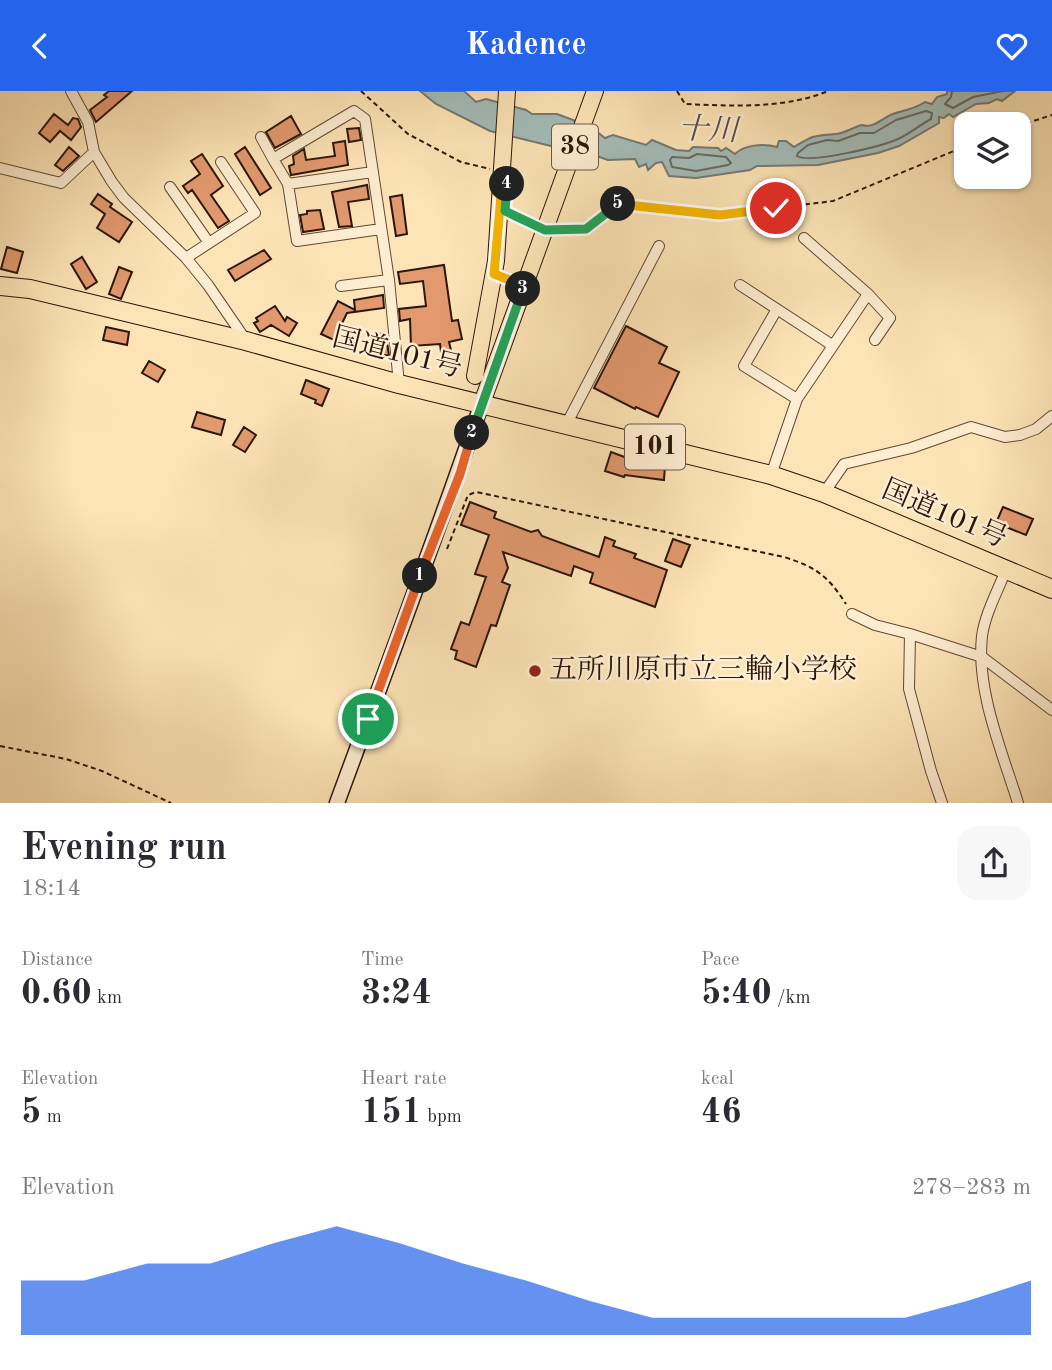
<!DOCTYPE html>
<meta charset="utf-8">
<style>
:root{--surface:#fff;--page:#f7f7f7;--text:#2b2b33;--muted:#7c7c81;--accent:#2563eb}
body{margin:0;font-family:"Old Standard TT","Noto Serif JP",serif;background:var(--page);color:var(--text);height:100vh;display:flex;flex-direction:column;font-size:26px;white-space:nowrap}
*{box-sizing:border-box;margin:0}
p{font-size:23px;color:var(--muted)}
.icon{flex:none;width:38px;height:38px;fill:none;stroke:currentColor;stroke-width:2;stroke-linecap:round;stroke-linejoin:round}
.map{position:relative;height:712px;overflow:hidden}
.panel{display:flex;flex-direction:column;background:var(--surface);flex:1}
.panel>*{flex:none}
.fabs{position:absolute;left:954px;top:21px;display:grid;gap:14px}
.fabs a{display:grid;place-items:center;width:77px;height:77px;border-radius:14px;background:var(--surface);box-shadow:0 2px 5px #0004;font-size:35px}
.pin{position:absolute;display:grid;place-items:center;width:60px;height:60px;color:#fff;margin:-30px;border:4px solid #fff;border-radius:50%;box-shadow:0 2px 7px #0007}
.km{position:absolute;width:35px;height:35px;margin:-18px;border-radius:50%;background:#222;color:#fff;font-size:19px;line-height:35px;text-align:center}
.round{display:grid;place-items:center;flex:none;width:74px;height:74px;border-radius:21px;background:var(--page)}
.head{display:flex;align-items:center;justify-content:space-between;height:119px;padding:0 21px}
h1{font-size:38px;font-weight:700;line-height:52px}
.metrics{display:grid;grid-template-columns:repeat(3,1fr);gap:10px;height:119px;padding:7px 21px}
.metrics div{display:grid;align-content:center}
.metrics b{font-size:35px;font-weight:700}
.metrics small{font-size:19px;font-weight:400}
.metrics p{font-size:19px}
.chart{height:196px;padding:14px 21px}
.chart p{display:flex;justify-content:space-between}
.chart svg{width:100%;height:126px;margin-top:7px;fill:var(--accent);opacity:.7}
header{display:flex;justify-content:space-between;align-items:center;height:91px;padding:0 21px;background:var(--accent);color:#fff;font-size:32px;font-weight:700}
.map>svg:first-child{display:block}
.water{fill:#a3bcb8;stroke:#737973;stroke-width:2}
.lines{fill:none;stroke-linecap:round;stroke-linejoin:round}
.shore{stroke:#686862;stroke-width:2}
.building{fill:#e2996e;stroke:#2c150b;stroke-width:2}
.street-casing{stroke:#604936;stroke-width:12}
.secondary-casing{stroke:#2c150b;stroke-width:17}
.primary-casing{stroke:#2c150b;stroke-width:18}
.highway-casing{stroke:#2c150b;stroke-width:20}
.path{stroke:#2c150b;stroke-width:2;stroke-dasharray:5 3.5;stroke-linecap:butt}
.street{stroke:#feedd0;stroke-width:10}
.secondary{stroke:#feedd0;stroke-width:14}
.primary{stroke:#fde4b6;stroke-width:16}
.highway{stroke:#fde4b6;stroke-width:18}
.split-1-casing{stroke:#fff;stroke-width:14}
.split-2-casing{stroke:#fff;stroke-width:14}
.split-3-casing{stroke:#fff;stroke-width:14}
.split-4-casing{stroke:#fff;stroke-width:14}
.split-5-casing{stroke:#fff;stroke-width:14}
.split-6-casing{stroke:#fff;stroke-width:14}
.split-1{stroke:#f0652b;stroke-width:9}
.split-2{stroke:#f0652b;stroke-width:9}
.split-3{stroke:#22a559;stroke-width:9}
.split-4{stroke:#f5b400;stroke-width:9}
.split-5{stroke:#22a559;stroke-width:9}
.split-6{stroke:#f5b400;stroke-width:9}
.poi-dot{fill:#8f2418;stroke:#feedd0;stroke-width:2.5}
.labels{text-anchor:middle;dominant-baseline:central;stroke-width:5;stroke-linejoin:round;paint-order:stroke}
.shield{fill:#feedd0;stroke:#6b5646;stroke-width:2}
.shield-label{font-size:26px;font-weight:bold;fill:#2c150b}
.street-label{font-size:28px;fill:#2c150b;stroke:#feedd0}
.poi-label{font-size:28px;fill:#2c150b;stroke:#feedd0;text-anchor:start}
.water-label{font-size:30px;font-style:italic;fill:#564f48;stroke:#feedd0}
</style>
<header><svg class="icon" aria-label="back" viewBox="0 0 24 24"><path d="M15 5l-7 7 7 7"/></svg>Kadence<svg class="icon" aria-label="heart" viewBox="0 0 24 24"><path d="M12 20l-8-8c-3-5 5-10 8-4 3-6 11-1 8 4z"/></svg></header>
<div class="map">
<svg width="1052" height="712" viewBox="0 0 1052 712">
<rect width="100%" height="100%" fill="#fde4b6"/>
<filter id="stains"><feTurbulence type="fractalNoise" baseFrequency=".00286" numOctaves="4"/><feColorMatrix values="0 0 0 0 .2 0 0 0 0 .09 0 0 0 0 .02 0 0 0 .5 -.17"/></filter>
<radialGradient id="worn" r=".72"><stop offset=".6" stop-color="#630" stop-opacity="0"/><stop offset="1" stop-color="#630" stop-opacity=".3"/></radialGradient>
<path class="water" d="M420,0H464L476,11L486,8L526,19L532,23H557L589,35L605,47L613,44L646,54L652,49L676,59L689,60L693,56L718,57L721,60L726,57L735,63C744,54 763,52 777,56L779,50H786L794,56C814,44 812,45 835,43C844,43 853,36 862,34C873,38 882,27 893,23C904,19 915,18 925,11L932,13L937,6L947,3V0H1015L1002,10L997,8L989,12L976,13L953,26L949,23L944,27L939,26V32L899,55L878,62L818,74L757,75L750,79L696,87L669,85L662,71L656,72L648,79L646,73L639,76L635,68L608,69L582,60L559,59L555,56L490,40L436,13Z"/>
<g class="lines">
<path class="shore" d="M952,0L951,6L945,13L953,17L973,6L1003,0
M926,20L932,22L931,28C920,34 909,43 898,48C882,55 811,73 797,65L798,62L808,54L827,49L838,50L860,42H874L896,29Z
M697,63L726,66L731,72L728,74L696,80L672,76L670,69L672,66L689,67Z"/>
</g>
<path class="building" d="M109,0H132L96,31L90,19L107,6L104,4Z
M54,23L68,34L73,27L78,28L81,36L71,49L60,40L50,51L39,42Z
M291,25L301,43L275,57L266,41Z
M359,37L361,49L349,51L347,38Z
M345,50L348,74L291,84L289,75L294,73L293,65L304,58L306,69L335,65L333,52Z
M69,56L79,65L63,80L55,74Z
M245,56L271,97L260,104L235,63Z
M202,63L223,95L211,104L229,130L218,137L192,99L188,102L183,95L200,83L191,70Z
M367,94L369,108L348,111L352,135L339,136L332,101Z
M98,103L112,113L110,116L132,131L119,151L97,137L105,123L91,113Z
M402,104L407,143L396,145L390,106Z
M320,119L324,138L303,141L300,124L307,123V120Z
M7,156L23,161L17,182L1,178Z
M264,159L271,168L235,190L228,179Z
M82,166L97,191L86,198L71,173Z
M444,174L452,230L458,229L462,248L449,251L451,259L441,261L440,253L411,255L410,228L400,230L399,218L426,215L423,190L400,193L398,181Z
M119,176L132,181L121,208L109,203Z
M383,204L384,217L347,222L334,249L321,243L338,210L355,219L354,209Z
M275,215L285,230L287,226L297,232L289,245L271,234L260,241L254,232L258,230L256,227Z
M626,235L667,256L659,272L679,281L658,326L636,316L635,318L594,297Z
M106,236L129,241L127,254L103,249Z
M378,242L387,245L386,250L387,251L389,265L372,261Z
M149,270L165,279L158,291L142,282Z
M306,289L329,298L322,315L315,312L316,309L301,303Z
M197,321L225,329L221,344L192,336Z
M244,336L256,344L245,361L233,354Z
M611,361L630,368V370L665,374L664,389L625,384L624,386L605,380Z
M470,411L496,421L494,427L531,441L538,439L542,445L599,466L605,446L615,450L613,455L636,463L634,467L667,479L655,516L590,492L593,482L574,475L571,485L503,461L508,477L502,491L510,494L496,535L491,534L476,576L455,568L457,560L451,558L461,531L469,534L486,486L475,483L489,444L461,434Z
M1003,416L1033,428L1026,444L996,432Z
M673,448L690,454L681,476L665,470Z"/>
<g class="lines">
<defs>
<path id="street" d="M71,0L88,31L94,61L112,91L124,107L186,167L208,194L245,248
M261,46L273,68
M0,77L61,92L94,61
M288,93L373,81
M170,96L209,152
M381,138L297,150L288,93L273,68L354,20L365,28L389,189L399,293
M804,147L868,203L890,227L875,249
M186,167L255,122L221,71
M494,183L525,195
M740,194L832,254
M341,195L389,189
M777,218L744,275L797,308
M566,334L659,155
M771,384L797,308L868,203
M824,402L844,373L911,357L971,336L1005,346L1020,344L1036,338L1052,325
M1006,479C998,499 985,523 982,545C976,600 1002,660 1018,712
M852,523L875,534L910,543
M942,712L931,680L909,598L910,543L982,566L1052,619"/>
<path id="secondary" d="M337,712C386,579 436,446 482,312"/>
<path id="primary" d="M475,285L496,170L507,0
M482,312L595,0"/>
<path id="highway" d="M0,195L30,198L246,250L399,293L771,384L824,402L1052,498"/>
</defs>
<use href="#street" class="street-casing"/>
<use href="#secondary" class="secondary-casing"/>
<use href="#primary" class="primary-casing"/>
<use href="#highway" class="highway-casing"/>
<path class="path" d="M361,0L408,43L461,71L490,78
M677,0L685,13C732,15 785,18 828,0
M1018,35L1052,24
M511,123L531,133
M560,139L586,138L617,113L720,124L833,110L966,55
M447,458L468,404L476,401L784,466C816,476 828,485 846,513
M0,655L66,668L102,680L171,712"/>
<use href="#street" class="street"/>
<use href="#secondary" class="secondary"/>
<use href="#primary" class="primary"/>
<use href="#highway" class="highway"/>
</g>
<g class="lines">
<defs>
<path id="split-1" d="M368,628L420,485"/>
<path id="split-2" d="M420,485L460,383L472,342"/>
<path id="split-3" d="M472,342L523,198"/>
<path id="split-4" d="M507,93L508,83L503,82L494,183L525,195L523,198"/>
<path id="split-5" d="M507,93L505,120L545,139L586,138L618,113"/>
<path id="split-6" d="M618,113L720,124L776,117"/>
</defs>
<use href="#split-1" class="split-1-casing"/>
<use href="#split-2" class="split-2-casing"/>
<use href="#split-3" class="split-3-casing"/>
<use href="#split-4" class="split-4-casing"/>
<use href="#split-5" class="split-5-casing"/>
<use href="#split-6" class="split-6-casing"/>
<use href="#split-1" class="split-1"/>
<use href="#split-2" class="split-2"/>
<use href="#split-3" class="split-3"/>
<use href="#split-4" class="split-4"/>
<use href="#split-5" class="split-5"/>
<use href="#split-6" class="split-6"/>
</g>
<circle class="poi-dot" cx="535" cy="580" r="7"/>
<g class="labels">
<g class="shield">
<rect x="552" y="33.5" width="46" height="45" rx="5"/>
<rect x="625" y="333.5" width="60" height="45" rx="5"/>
</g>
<g class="shield-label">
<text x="575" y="56">38</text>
<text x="655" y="356">101</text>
</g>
<g class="street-label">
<text transform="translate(397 263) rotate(14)">国道101号</text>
<text transform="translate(944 424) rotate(23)">国道101号</text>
</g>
<g class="poi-label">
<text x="549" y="580">五所川原市立三輪小学校</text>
</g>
<g class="water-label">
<text transform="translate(708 40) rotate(2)">十川</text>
</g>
</g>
<rect width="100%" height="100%" filter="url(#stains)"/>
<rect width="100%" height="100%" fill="url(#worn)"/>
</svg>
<div class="fabs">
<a><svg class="icon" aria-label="layers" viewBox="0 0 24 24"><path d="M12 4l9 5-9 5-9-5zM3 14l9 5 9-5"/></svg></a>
</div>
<div class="pin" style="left:368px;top:628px;background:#1e9e55"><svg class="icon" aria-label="arrive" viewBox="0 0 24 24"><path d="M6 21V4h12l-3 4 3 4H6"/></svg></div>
<div class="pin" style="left:776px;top:117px;background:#d93025"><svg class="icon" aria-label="check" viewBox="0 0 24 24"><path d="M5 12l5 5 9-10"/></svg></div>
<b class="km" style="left:420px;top:485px">1</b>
<b class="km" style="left:472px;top:342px">2</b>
<b class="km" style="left:523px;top:198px">3</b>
<b class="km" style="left:507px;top:93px">4</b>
<b class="km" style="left:618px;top:113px">5</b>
</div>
<section class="panel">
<div class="head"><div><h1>Evening run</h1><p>18:14</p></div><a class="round"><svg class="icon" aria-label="share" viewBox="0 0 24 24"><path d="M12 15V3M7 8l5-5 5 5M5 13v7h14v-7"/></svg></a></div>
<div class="metrics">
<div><p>Distance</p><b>0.60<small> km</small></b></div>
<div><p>Time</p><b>3:24</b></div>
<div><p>Pace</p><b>5:40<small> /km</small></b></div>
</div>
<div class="metrics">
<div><p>Elevation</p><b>5<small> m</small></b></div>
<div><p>Heart rate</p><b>151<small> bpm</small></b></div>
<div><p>kcal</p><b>46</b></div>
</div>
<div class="chart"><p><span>Elevation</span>278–283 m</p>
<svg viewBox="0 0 160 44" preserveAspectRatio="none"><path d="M0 44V25L10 25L20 19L30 19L40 12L50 6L60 12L70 19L80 25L90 32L100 38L110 38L120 38L130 38L140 38L150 32L160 25V44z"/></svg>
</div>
</section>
